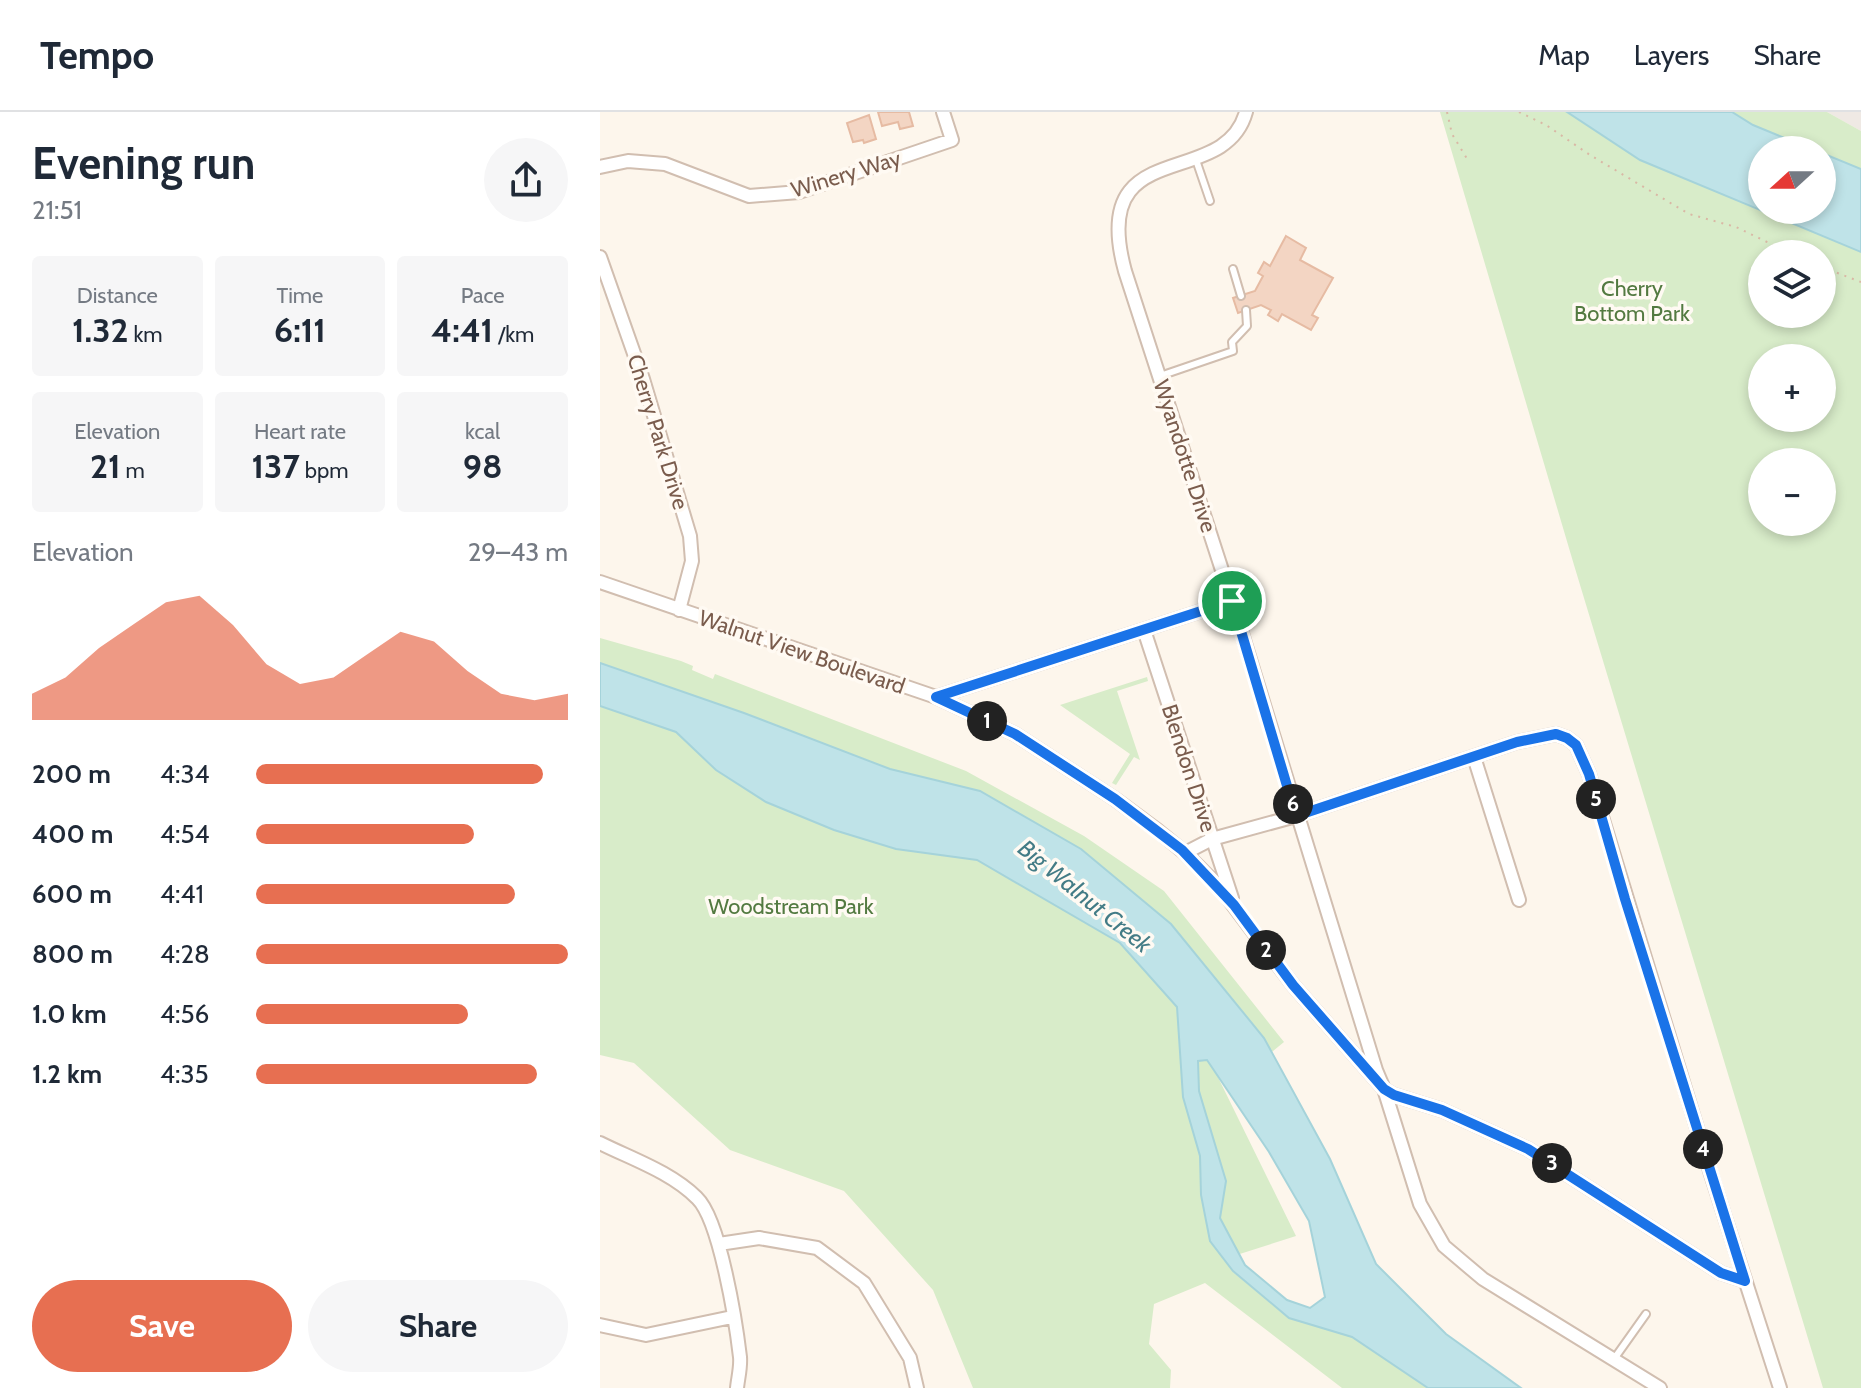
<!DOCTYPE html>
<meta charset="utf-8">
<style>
:root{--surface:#fff;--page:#f6f6f7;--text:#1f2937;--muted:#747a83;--line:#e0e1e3;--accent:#e76f51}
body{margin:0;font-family:Cabin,sans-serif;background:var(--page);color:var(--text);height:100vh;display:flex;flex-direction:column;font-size:30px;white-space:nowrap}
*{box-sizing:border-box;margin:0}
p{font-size:26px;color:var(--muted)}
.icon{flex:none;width:44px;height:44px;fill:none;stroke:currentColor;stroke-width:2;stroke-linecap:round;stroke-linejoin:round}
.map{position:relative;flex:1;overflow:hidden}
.details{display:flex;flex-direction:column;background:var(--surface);width:600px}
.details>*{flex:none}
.needle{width:52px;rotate:249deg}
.tools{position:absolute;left:1148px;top:24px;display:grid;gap:16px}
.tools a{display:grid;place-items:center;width:88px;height:88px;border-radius:50%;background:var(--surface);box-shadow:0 4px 12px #0003;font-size:40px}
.pin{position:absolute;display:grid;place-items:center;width:68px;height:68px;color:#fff;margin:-34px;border:4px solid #fff;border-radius:50%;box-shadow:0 2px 8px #0007}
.km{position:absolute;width:40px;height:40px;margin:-20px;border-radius:50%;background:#222;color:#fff;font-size:22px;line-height:40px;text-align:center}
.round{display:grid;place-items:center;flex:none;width:84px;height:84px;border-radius:42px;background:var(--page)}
.head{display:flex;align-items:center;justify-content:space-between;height:136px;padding:0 32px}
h1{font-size:44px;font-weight:800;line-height:60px}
.figures{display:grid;grid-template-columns:repeat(3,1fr);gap:12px;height:136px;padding:8px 32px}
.figures div{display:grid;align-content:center;border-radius:8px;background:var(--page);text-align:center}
.figures b{font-size:34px;font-weight:800}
.figures small{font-size:22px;font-weight:400}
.figures p{font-size:22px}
.chart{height:224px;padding:16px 32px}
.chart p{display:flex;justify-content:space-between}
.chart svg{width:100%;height:144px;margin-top:8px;fill:var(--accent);opacity:.7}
.action{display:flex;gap:16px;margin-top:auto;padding:16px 32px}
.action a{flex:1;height:92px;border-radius:48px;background:var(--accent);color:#fff;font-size:32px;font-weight:800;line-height:92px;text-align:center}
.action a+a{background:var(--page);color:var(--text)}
ul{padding:0 32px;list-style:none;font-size:26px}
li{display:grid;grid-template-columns:128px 96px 1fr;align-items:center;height:60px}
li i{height:20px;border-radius:10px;background:var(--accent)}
header{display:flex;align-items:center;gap:48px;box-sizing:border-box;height:112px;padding:0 40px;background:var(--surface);border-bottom:2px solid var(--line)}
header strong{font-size:38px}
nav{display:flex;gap:44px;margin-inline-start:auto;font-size:28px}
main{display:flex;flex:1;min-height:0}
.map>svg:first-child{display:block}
.industrial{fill:#efe9e4}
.green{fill:#d8ecc9;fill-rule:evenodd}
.water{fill:#bfe3e8;stroke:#a5d3da;stroke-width:2;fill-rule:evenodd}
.building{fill:#f3d5c3;stroke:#e6bba3;stroke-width:2}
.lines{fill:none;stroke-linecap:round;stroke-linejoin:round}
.lane-casing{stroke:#d1beb0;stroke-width:10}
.street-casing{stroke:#d1beb0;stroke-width:16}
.path{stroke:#d9b8a5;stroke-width:2;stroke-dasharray:2 6;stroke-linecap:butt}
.lane{stroke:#fff;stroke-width:6}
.street{stroke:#fff;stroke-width:12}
.route-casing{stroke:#fff;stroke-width:16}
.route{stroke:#1a73e8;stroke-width:10}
.labels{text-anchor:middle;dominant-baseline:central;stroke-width:7;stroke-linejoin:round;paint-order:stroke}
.street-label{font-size:22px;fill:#7a5c4d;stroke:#fffaf3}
.park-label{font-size:22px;fill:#537a41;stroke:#fffaf3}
.water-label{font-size:24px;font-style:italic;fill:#437c86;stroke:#fffaf3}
</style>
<header>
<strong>Tempo</strong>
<nav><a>Map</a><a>Layers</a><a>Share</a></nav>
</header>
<main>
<section class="details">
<div class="head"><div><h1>Evening run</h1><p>21:51</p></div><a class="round"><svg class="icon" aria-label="share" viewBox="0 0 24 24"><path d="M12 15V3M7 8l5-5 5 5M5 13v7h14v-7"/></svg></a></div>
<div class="figures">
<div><p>Distance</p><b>1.32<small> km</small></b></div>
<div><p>Time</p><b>6:11</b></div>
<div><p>Pace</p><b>4:41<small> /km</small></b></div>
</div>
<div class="figures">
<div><p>Elevation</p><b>21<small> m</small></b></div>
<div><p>Heart rate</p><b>137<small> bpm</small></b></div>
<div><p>kcal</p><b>98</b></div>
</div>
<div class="chart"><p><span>Elevation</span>29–43 m</p>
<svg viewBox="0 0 160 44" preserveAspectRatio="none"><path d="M0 44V36L10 31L20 22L30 15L40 8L50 6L60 15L70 27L80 33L90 31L100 24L110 17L120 20L130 29L140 36L150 38L160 36V44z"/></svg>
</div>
<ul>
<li><b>200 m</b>4:34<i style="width:92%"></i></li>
<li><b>400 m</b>4:54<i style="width:70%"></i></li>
<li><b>600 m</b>4:41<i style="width:83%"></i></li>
<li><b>800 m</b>4:28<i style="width:100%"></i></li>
<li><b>1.0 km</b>4:56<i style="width:68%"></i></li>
<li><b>1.2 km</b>4:35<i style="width:90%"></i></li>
</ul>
<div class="action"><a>Save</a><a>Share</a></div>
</section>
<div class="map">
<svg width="1261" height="1276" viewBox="0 0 1261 1276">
<rect width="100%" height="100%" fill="#fdf6ec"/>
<path class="industrial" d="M1227,0H1261V19Z"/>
<path class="green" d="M840,0H967L1040,48L1261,140V1276H1223L974,453ZM1162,142H1222V202H1162ZM1162,246H1222V306H1162ZM1162,350H1222V410H1162Z
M1132,0H1227L1261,19V57L1222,41V38H1214L1153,13Z
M0,526L81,549L93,554L92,558L113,567L115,562L366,659L484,724L564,779L684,930L638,968L610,949L696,1124L624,1147L633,1160L689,1206L752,1225L828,1276H742L605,1171L554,1192L549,1232L571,1258L570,1276H373L333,1178L244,1079L130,1038L34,951L0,943Z
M547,565L548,569L517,579L540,648L534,645L516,673L512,671L530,642L460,593Z"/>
<path class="water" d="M967,0H1132L1153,13L1214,38H1162V98H1222V41L1261,57V140L1040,48Z
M0,551L144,601L290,657L380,679L481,737L571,812L664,926L730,1047L776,1152L846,1222L921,1276H828L752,1225L689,1206L633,1159L610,1129L601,1083L600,1044L583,985L577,895L520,831L377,748L296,737L234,718L166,690L116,658L76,620L0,594ZM607,948L669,1040L709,1109L725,1185L710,1196L687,1188L645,1153L620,1106L626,1069L599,979L598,949Z"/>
<path class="building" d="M278,0H309L313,14L300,17L298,10L282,14Z
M269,3L276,27L264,31L263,28L253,30L247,11Z
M686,124L706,136L700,148L733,166L712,203L718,206L711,218L682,202L678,209L668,203L671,198L661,193L638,201L633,186L655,179L663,164L658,161L664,150L670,154Z"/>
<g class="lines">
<defs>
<path id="lane" d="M595,45L610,89
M633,157L641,184
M560,264L633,239L632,230L647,214L646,198
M1014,1247L1046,1202"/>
<path id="street" d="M646,0C624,80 487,20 525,159L632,489L776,958L784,977L794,983L842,998L928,1037L1121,1161L1145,1169
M0,55L28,49L65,52L149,84L199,80L352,28L343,0
M0,145L43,267L90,424L92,449L79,498
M0,470L336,585L415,622L515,687L557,718L585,741L621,777L693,873L784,977L820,1092L844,1134L883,1167L1060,1276
M544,518L632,786
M336,585L632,489
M874,645L919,788
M585,741L612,727L696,704L917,630L956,622L967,626L976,633L989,662L1111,1062L1180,1276
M0,1031C32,1047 71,1060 97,1086C120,1108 136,1211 140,1245C141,1255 138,1266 137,1276
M119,1132L159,1126L217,1136L264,1171L310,1246L317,1276
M0,1213L46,1223L132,1205"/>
</defs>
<use href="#lane" class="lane-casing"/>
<use href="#street" class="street-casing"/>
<path class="path" d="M847,0L852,22L869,50
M919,0L946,13L990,43L1089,102L1136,115L1192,142
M1222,155L1261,170"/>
<use href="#lane" class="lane"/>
<use href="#street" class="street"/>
</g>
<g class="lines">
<defs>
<path id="route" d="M632,489L696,704L917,630L956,622L967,626L976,633L989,662L1025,787L1145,1169L1121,1161L928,1037L842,998L794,983L784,977L693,873L634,793L582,738L515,687L415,622L336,585Z"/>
</defs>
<use href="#route" class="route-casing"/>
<use href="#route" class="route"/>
</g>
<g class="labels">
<g class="street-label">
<text transform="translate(246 62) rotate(-17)">Winery Way</text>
<text transform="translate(58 320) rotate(73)">Cherry Park Drive</text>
<text transform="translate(585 344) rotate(72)">Wyandotte Drive</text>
<text transform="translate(202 540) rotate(19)">Walnut View Boulevard</text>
<text transform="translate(589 656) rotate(72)">Blendon Drive</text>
</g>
<g class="park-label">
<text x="1032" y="176">Cherry<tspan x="1032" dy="25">Bottom Park</tspan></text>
<text x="191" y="794">Woodstream Park</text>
</g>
<g class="water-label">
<text transform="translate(485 784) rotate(39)">Big Walnut Creek</text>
</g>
</g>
</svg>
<div class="tools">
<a><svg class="needle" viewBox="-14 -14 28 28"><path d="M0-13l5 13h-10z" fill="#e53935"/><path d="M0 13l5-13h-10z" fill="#747a83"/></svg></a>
<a><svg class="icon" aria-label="layers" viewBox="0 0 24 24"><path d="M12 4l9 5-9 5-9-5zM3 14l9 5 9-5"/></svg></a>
<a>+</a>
<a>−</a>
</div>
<div class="pin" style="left:632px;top:489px;background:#1e9e55"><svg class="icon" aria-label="arrive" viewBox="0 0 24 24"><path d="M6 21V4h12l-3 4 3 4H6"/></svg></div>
<b class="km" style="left:387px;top:609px">1</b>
<b class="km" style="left:666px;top:838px">2</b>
<b class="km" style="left:952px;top:1051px">3</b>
<b class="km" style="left:1103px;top:1037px">4</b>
<b class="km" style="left:996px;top:687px">5</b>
<b class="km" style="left:693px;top:692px">6</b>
</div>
</main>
